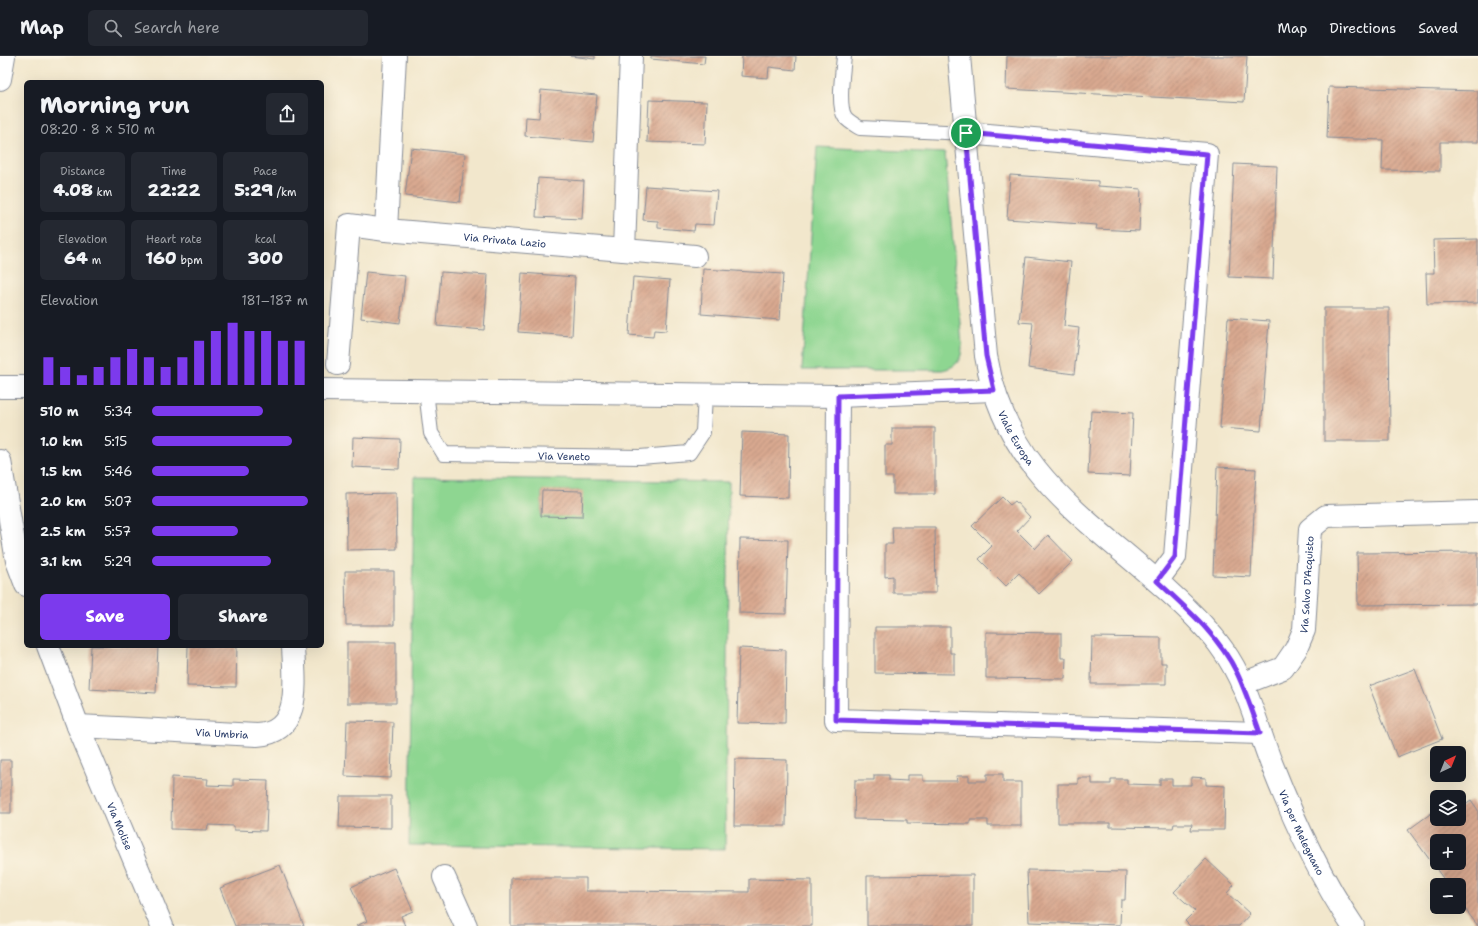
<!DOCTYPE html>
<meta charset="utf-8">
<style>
:root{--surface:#171b24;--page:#242831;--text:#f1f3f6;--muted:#9ea1a6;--line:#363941;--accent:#7c3aed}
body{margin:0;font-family:"Shantell Sans",sans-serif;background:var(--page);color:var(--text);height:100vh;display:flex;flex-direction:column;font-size:15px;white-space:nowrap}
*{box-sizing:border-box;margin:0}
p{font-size:13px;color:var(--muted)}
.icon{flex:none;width:22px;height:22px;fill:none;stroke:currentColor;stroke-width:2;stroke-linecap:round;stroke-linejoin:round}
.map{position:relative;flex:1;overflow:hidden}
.panel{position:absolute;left:24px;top:24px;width:300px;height:568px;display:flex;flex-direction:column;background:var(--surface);border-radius:6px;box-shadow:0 4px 16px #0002}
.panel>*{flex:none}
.needle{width:26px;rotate:43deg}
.buttons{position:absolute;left:1430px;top:690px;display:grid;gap:8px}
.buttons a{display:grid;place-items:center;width:36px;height:36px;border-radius:6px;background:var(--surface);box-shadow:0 4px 16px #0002;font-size:20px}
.pin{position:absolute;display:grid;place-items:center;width:34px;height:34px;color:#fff;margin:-17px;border:2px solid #fff;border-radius:50%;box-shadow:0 1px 4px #0007}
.round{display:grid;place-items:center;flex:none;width:42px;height:42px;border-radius:6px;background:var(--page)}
.headline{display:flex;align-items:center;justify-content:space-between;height:68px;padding:0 16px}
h1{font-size:22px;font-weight:800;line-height:30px}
.figures{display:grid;grid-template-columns:repeat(3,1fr);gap:6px;height:68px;padding:4px 16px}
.figures div{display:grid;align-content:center;border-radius:6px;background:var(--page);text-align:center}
.figures b{font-size:17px;font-weight:800}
.figures small{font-size:11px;font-weight:400}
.figures p{font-size:11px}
.chart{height:112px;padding:8px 16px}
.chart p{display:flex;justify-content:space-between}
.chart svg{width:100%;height:72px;margin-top:4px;stroke:var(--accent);stroke-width:6}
.action{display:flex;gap:8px;margin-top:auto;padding:8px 16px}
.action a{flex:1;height:46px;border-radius:6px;background:var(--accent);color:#fff;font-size:16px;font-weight:800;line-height:46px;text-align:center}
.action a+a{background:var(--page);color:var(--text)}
ul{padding:0 16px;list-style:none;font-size:13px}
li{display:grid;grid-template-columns:64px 48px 1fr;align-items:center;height:30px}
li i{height:10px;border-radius:5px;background:var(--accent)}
header{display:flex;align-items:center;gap:24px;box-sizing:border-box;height:56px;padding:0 20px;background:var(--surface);border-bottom:1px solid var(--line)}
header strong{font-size:19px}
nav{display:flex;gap:22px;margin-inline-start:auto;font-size:14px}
.search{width:280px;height:36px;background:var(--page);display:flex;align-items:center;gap:10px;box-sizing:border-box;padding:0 14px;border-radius:6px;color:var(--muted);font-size:15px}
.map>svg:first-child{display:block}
.green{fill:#8ed691;stroke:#548278;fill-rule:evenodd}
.building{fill:url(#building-hatch);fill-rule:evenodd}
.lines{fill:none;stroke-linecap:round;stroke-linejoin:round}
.lane-casing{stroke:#868b95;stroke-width:16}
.street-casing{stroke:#868b95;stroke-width:24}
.lane{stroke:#fff;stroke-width:14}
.street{stroke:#fff;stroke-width:22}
.route-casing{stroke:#fff;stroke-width:8}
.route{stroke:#7c3aed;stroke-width:5}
.labels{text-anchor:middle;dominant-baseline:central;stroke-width:3;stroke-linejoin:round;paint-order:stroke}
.street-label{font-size:10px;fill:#1b2f5e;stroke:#fcf5e5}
</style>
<header>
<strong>Map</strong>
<div class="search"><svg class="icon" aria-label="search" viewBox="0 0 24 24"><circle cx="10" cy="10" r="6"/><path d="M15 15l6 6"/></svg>Search here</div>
<nav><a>Map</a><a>Directions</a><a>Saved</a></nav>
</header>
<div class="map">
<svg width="1478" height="870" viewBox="0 0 1478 870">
<defs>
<pattern id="building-hatch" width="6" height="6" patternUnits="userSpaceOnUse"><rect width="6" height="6" fill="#d9a990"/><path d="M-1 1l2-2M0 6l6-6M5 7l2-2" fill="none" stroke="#af8a79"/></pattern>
</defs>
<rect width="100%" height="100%" fill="#fcf5e5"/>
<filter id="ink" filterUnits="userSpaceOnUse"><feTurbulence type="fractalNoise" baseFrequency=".025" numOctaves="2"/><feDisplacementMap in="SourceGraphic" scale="8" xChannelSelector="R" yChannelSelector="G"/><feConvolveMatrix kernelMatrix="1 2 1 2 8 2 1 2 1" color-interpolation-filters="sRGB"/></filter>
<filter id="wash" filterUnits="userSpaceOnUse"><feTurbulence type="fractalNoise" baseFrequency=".012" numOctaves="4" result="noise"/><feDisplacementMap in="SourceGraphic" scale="16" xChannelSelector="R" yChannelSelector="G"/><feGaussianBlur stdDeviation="0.9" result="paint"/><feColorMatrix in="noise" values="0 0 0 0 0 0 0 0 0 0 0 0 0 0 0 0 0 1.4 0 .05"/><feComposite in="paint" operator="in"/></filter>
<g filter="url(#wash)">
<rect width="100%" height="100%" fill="#f2e7cc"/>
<path class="green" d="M817,91L945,97L962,289C962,304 957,311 942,314H802Z
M414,421L729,426L725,793L409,789ZM542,435H583L541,460Z"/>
<g id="blocks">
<path class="building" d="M570,0H595V3Z
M651,0H705L704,8L651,3Z
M742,0H796L795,14L769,11L768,22L741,20Z
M1007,0H1247L1244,46L1006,33Z
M1329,31L1478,35V86H1440V115L1382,114L1383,84L1327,82Z
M541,34L597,39L593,86L525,80L526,61L539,62Z
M649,44L707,46L705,88L647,86Z
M411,92L465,98L460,146L405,140Z
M1234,108L1277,110L1273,223L1229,221Z
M1010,119L1098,125V130L1141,133L1139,175L1096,173L1097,169L1007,163Z
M538,122L584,125L582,163L536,161Z
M646,130L717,135L714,169L695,168L694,175L658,172V165L643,164Z
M1478,183V247L1427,248L1426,217H1434L1433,184Z
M1026,201L1071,206L1064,270L1079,272L1074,318L1028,312L1033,267L1019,266Z
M703,213L783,218L780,264L701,258Z
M366,216L405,220L400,267L361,262Z
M441,216L488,219L484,274L437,270Z
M522,217L575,221L572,280L518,276Z
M633,221L670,224L666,275L654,274L653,281L629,279Z
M1324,252H1389L1390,385H1324Z
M1228,262L1269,265L1261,375L1220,372Z
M1091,355L1133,357L1130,420L1088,418Z
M892,372H935V438H893V421H885V389H892Z
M742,376L789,378L788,442L740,440Z
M353,381L400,383L399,413L352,411Z
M1217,411L1256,413L1251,521L1213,519Z
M542,434L583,435L582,461L541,460Z
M396,437L397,493L347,494L346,438Z
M1002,441L1010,449L1015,445L1030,461L1017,475L1035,493L1048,479L1073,505L1039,538L1019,517L1006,530L979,503L992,490L972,470Z
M892,471H935L936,537H893V520L885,521V488H893Z
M740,483L788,484L786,558L739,557Z
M1478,496V548L1358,549L1357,497Z
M345,515H394V569H346Z
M875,571H950V597H954V618L875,617Z
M986,576L1061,577V602H1066L1065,623L986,622Z
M1092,581L1161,582V607H1166V628H1091Z
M347,586H396V647H347Z
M91,590H158L156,637L89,633Z
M188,590H237L236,631L187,630Z
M739,592L786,594L785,668L737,667Z
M1415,613L1442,683L1397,701L1369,630Z
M347,665L393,666L391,722L345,720Z
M735,703L787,704L786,770H734Z
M0,704H11V757H0Z
M987,718H1003V726H1021V770H988V764H970V768L907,767V764L854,763L855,724H874V719H889V724L907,725V719H923V725H957L956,720H969V725H987Z
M172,721L208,723L207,729L233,730V723L268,724L266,775L234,774V770L208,769L207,774L171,773Z
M1191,721L1206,722V729L1225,730L1224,774H1191L1192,768H1174L1173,772L1110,771V767H1058V728H1078V722H1092V728H1111V723H1127V728L1160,729V723H1172V729H1191Z
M340,740H391V772L339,771Z
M1471,744L1478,754V870L1459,845V829H1448L1408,774L1437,753V763H1459V752ZM1437,785H1459V807H1437Z
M1206,803L1234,829L1227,837L1250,858L1239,870H1190L1185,865L1195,855L1174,836Z
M280,809L304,870H235L220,832Z
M394,812L413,855L401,860L405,870H356L367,865L351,831Z
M1027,814L1126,816L1125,844H1121L1120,869L1029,866Z
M973,819V870H867V820Z
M511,822H586V835L749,836V823L812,824V870H511Z"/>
</g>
</g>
<g filter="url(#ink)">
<use href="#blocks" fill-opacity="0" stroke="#868b95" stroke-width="1"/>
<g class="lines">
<defs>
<g id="lane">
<path d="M844,0C843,15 837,49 845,61C849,66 855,69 860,72L966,77"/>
<path id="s1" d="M426,335L431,377L444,398L640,401L689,397L703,376L705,339"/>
</g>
<g id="street">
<path id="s2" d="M959,0L986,300C1006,418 1088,462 1169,536C1189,554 1208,572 1223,594C1247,627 1257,671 1272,709C1294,765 1319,820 1353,870"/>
<path d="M0,23L4,0"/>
<path d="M966,77L1207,98L1175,501L1157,525"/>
<path d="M386,174L395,0"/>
<path d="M624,194L631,0"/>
<path id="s3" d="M338,308L349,169L386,174L695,200"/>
<path d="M0,331H26"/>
<path d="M322,334L838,340L994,334"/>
<path d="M838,340L836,664L1260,677"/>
<path d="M0,405L17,505L26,529"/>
<path id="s4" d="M48,590L78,670L162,870"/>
<path id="s5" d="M1242,628L1283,612L1296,593L1304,574L1310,473L1326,460L1478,456"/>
<path id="s6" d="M78,670L257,679C304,676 294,622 293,590"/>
<path d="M444,821L466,870"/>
</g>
</defs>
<use href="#lane" class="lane-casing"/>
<use href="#street" class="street-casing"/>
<use href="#lane" class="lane"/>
<use href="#street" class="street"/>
</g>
</g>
<g class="lines" filter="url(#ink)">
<defs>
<path id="route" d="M966,77L1207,98L1175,501L1157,525C1187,553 1219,580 1237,617C1246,636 1253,657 1260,677L836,664L838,340L994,334L986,300Z"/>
</defs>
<use href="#route" class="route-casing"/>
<use href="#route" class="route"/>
</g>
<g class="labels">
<g class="street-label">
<text stroke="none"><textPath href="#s3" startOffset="296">Via Privata Lazio</textPath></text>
<text stroke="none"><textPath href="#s2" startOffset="389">Viale Europa</textPath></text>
<text stroke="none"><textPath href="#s1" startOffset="187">Via Veneto</textPath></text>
<text stroke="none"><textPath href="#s5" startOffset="133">Via Salvo D'Acquisto</textPath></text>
<text stroke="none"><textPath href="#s6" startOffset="144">Via Umbria</textPath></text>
<text stroke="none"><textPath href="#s4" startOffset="194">Via Molise</textPath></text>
<text stroke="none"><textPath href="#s2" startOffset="886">Via per Melegnano</textPath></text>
</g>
</g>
</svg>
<div class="buttons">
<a><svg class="needle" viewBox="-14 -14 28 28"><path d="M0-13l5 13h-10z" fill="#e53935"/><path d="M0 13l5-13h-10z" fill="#9ea1a6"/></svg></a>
<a><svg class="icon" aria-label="layers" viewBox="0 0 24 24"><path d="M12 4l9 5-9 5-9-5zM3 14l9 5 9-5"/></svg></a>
<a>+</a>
<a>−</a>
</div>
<div class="pin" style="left:966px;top:77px;background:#1e9e55"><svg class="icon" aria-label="arrive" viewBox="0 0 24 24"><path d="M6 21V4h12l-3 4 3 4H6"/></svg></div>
<section class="panel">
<div class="headline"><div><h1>Morning run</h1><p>08:20 · 8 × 510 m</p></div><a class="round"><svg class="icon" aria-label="share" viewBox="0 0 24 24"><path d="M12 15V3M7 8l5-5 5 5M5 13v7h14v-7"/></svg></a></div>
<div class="figures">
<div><p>Distance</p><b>4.08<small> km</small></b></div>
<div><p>Time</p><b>22:22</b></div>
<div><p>Pace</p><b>5:29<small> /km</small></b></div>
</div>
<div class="figures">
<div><p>Elevation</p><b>64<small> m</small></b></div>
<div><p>Heart rate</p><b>160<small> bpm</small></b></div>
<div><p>kcal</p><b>300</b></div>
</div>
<div class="chart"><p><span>Elevation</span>181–187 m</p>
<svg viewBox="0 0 160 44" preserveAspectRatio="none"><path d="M5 44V27M15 44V33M25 44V38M35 44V33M45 44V27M55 44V22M65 44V27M75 44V33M85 44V27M95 44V17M105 44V11M115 44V6M125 44V11M135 44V11M145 44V17M155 44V17"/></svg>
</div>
<ul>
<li><b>510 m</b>5:34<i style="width:71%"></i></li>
<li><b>1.0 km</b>5:15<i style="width:90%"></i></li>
<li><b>1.5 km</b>5:46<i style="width:62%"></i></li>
<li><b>2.0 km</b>5:07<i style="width:100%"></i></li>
<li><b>2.5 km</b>5:57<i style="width:55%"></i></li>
<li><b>3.1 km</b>5:29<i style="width:76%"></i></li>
</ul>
<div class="action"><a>Save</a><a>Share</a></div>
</section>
</div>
